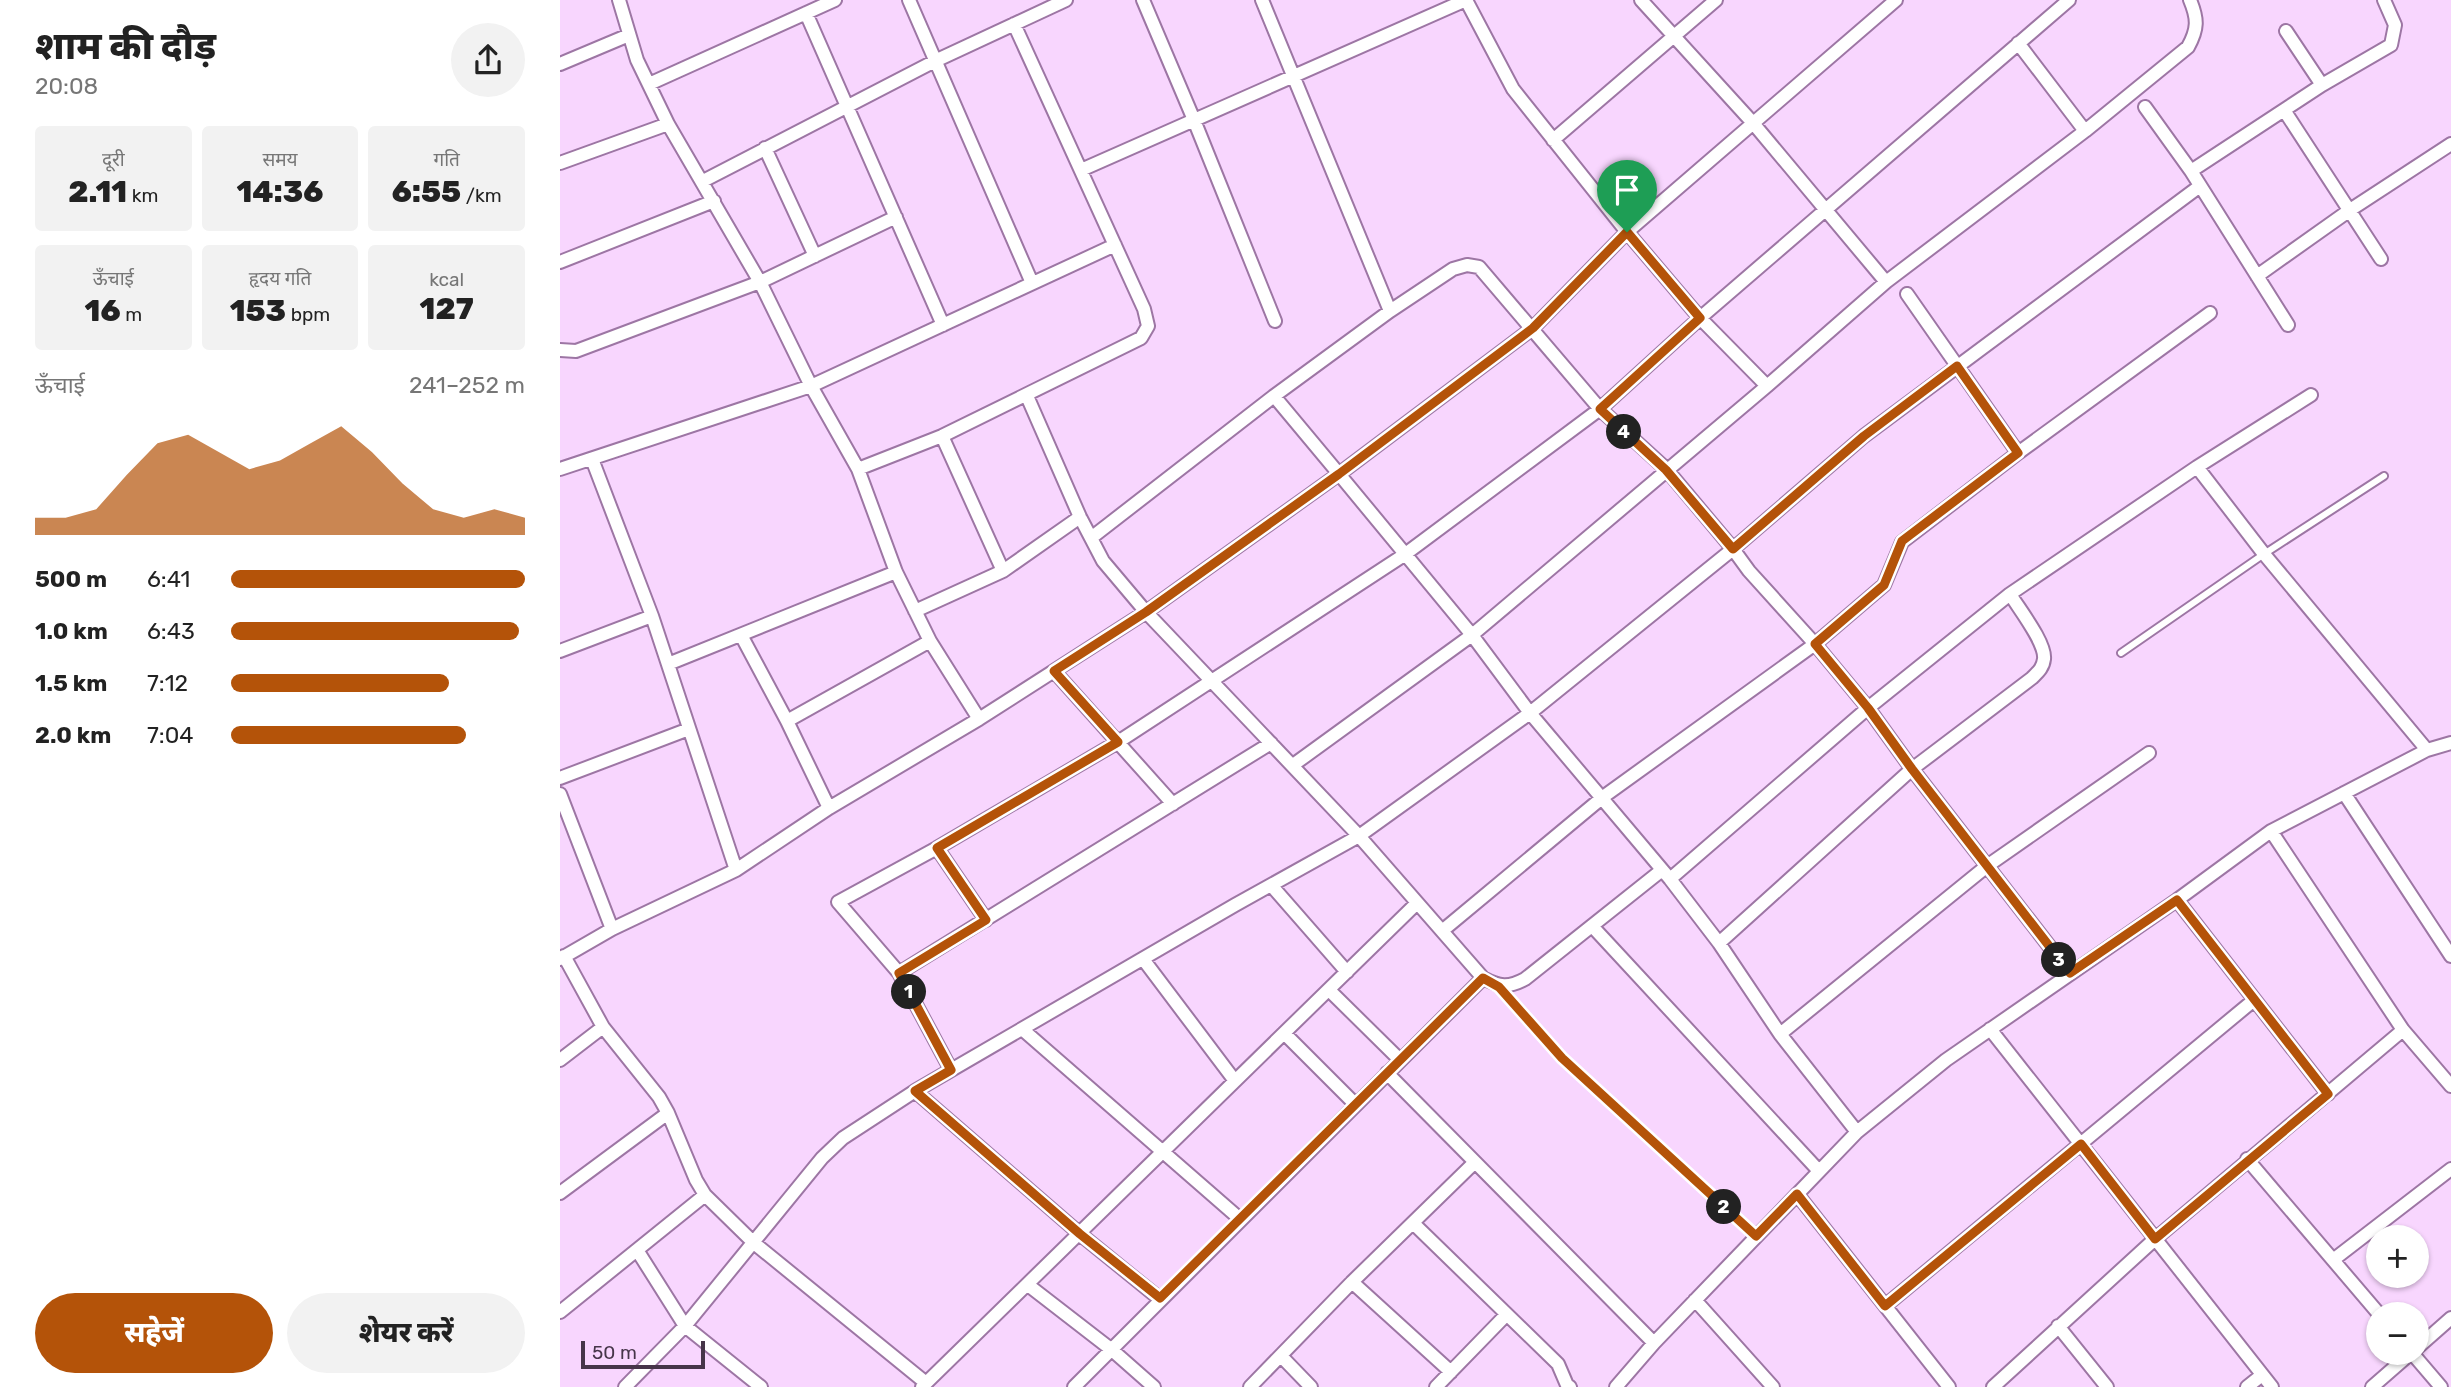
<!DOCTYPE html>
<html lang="hi">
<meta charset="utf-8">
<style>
:root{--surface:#fff;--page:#f2f2f2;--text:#222;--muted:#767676;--accent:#b45309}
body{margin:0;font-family:Rubik,"Noto Sans Devanagari",sans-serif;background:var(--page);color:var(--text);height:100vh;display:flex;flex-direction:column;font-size:26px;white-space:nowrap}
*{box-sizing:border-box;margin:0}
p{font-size:23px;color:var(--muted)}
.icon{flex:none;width:38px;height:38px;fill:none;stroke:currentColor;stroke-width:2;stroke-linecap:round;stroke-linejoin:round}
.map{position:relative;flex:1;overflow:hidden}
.panel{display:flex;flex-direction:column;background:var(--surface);width:560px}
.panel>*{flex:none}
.controls{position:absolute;left:1806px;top:1225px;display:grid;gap:14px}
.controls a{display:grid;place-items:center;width:63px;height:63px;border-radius:50%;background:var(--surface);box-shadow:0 2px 5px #0004;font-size:35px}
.scale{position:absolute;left:21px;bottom:18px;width:124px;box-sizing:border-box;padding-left:7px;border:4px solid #463549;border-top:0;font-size:19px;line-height:24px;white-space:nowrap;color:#463549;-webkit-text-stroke:5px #f8d6fe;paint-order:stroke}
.pin{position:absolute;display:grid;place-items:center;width:60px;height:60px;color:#fff;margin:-72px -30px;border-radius:50% 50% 50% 0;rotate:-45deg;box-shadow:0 0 7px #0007}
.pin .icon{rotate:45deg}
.km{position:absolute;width:35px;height:35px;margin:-18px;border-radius:50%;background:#222;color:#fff;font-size:19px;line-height:35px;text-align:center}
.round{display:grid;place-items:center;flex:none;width:74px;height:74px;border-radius:37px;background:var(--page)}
.headline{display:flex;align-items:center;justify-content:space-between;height:119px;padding:0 35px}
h1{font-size:38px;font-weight:800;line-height:52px}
.metrics{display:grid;grid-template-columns:repeat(3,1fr);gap:10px;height:119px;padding:7px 35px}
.metrics div{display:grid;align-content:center;border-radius:7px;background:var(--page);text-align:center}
.metrics b{font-size:30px;font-weight:800}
.metrics small{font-size:19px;font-weight:400}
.metrics p{font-size:19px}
.chart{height:196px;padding:14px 35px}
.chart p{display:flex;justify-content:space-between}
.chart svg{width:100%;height:126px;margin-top:7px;fill:var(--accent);opacity:.7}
.action{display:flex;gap:14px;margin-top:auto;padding:14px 35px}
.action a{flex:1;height:80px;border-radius:42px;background:var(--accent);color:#fff;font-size:28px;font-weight:800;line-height:80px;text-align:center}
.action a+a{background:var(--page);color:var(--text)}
ul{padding:0 35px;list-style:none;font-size:23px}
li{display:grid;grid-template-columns:112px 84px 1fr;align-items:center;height:52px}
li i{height:18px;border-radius:9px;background:var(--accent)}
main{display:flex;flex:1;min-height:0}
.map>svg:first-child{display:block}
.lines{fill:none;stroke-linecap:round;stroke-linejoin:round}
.service-casing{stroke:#9d76a4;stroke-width:10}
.minor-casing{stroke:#9d76a4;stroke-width:16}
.service{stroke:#fff;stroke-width:6}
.minor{stroke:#fff;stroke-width:12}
.route-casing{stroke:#fff;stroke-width:14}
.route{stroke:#b45309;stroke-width:9}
</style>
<main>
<section class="panel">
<div class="headline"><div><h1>शाम की दौड़</h1><p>20:08</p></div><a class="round"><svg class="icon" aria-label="share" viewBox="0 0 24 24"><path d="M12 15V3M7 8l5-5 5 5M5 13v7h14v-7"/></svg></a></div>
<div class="metrics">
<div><p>दूरी</p><b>2.11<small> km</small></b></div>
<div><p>समय</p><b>14:36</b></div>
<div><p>गति</p><b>6:55<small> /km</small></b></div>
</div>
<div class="metrics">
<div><p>ऊँचाई</p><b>16<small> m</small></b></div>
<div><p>हृदय गति</p><b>153<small> bpm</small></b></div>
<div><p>kcal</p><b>127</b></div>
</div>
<div class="chart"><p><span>ऊँचाई</span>241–252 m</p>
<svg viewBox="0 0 160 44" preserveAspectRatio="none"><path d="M0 44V38L10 38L20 35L30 23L40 12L50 9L60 15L70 21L80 18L90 12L100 6L110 15L120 26L130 35L140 38L150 35L160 38V44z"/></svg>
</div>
<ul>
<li><b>500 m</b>6:41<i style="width:100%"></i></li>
<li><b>1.0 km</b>6:43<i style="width:98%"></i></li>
<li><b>1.5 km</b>7:12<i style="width:74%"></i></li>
<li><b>2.0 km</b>7:04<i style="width:80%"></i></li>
</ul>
<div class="action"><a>सहेजें</a><a>शेयर करें</a></div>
</section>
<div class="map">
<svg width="1891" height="1387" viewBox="0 0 1891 1387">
<rect width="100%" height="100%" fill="#f8d6fe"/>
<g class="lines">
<defs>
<path id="service" d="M1561,653L1704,554L1824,476
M938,987L1002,1058L1196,1236"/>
<path id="minor" d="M349,0L472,283
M583,0L634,120L715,321
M702,0L830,311
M906,0L953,89L1067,232L1140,318L1207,386
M1081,0L1193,123L1326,282
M246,13L383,325
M1726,31L1762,85
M1458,43L1525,131
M0,64L69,35
M89,84L275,0
M1585,107L1631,171L1728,325
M1724,110L1821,259
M993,140L1156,0
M205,148L255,256
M0,163L108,124
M521,170L906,0
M1631,171L1762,85L1831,45L1835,25L1824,0
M143,181L375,61L506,0
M0,262L154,201
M1697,276L1790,210L1891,144
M1347,294L1458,453
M0,350L16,351L200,282L336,217
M467,396L520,517L543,561L586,612L799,836L923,978C940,987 948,988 965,979L1102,870
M714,396L779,474L973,328L1067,232L1336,0
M382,436L443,571
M32,459L92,616L176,870
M1637,467L1704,554L1867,750
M0,469L251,386L555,245
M298,469L382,436L581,338L588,326L584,309L454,24
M531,538L714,396L830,311L893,269L907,265L919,267L1040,409L1106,469L1173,549L1304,436L1640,186
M355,611L443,571L520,517
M181,635L227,721L269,808
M0,651L92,616
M108,664L336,572
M494,671L613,804
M419,719L586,612L779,474L912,635L970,713L1110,879L1159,943L1220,1034L1297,1132
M227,721L370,641
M733,765L912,635L1207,386L1326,282L1525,131L1628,47C1638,29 1638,19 1630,0
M0,778L129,729
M1784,793L1891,956
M0,794L52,929
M1711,831L1843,1030L1891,1086
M377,848L426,920
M1110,879L1308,708L1450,594L1637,467L1751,395
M711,885L787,972
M1617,900L1768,1094
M1032,926L1259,1171
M882,931L1043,797L1255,644L1324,585L1342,542L1458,453L1650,313
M1159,943L1352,769L1472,678C1478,672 1483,668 1484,659C1486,643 1459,609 1450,594
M4,956L43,1027L99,1097L108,1113L136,1180L145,1195L194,1243L366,1383
M0,959L52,929L176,870L269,808L419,719L370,641L336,572L298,469L251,386L200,282L108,124L77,60L59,0
M583,959L675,1081
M339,973L711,743
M769,990L840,1060
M462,1029L680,1219
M1430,1029L1712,1387
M724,1033L795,1104
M1220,1034L1427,866L1589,753
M0,1060L43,1027
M391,1070L339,973L278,902L377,848L558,742L844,555L1040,409L1140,318L1509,0
M827,1073L1094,1343
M355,1091L520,1234L600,1299
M1687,1159L1819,1314
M0,1193L108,1113
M1237,1194L1389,1387
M853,1223L998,1364L1007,1385L1010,1387
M77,1250L125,1326L201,1387
M1773,1260L1891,1169
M792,1282L891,1372
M468,1285L552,1350L594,1387
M1135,1300L1213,1387
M1325,1306L1694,1000
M0,1312L145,1195
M1498,1326L1547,1387
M1857,1348L1891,1318
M1852,1353L1881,1387
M721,1356L751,1387
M65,1387L125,1326L262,1158L283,1138L355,1091L675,905L799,836L970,713L1173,549L1189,571L1255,644L1308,708L1352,769L1510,973
M362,1387L857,903
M514,1387L923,978
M690,1387L792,1282L915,1162
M876,1387L946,1315
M1056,1387L1094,1343L1297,1132L1386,1060L1617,900L1711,831L1867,750L1891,743
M1433,1387L1595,1239L1843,1030
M1687,1387L1702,1375
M1812,1387L1851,1353"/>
</defs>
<use href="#service" class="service-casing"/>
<use href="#minor" class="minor-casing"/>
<use href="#service" class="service"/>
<use href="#minor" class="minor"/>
</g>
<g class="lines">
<defs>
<path id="route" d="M1067,232L1140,318L1040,409L1106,470L1173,549L1304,436L1397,366L1458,453L1342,541L1324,585L1255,644L1308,708L1352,769L1510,973L1617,900L1768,1094L1595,1239L1521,1144L1325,1306L1237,1194L1196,1236L1002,1058L939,987L923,978L600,1298L520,1234L355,1091L391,1070L339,973L426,920L377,848L558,742L494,671L586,612L779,474L973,328Z"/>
</defs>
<use href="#route" class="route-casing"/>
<use href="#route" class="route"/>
</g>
</svg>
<div class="controls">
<a>+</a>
<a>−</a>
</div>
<div class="scale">50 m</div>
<div class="pin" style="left:1067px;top:232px;background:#1e9e55"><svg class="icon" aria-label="arrive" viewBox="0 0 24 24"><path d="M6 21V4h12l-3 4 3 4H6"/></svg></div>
<b class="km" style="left:349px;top:992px">1</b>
<b class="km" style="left:1164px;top:1207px">2</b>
<b class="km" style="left:1499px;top:960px">3</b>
<b class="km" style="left:1064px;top:432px">4</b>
</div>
</main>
